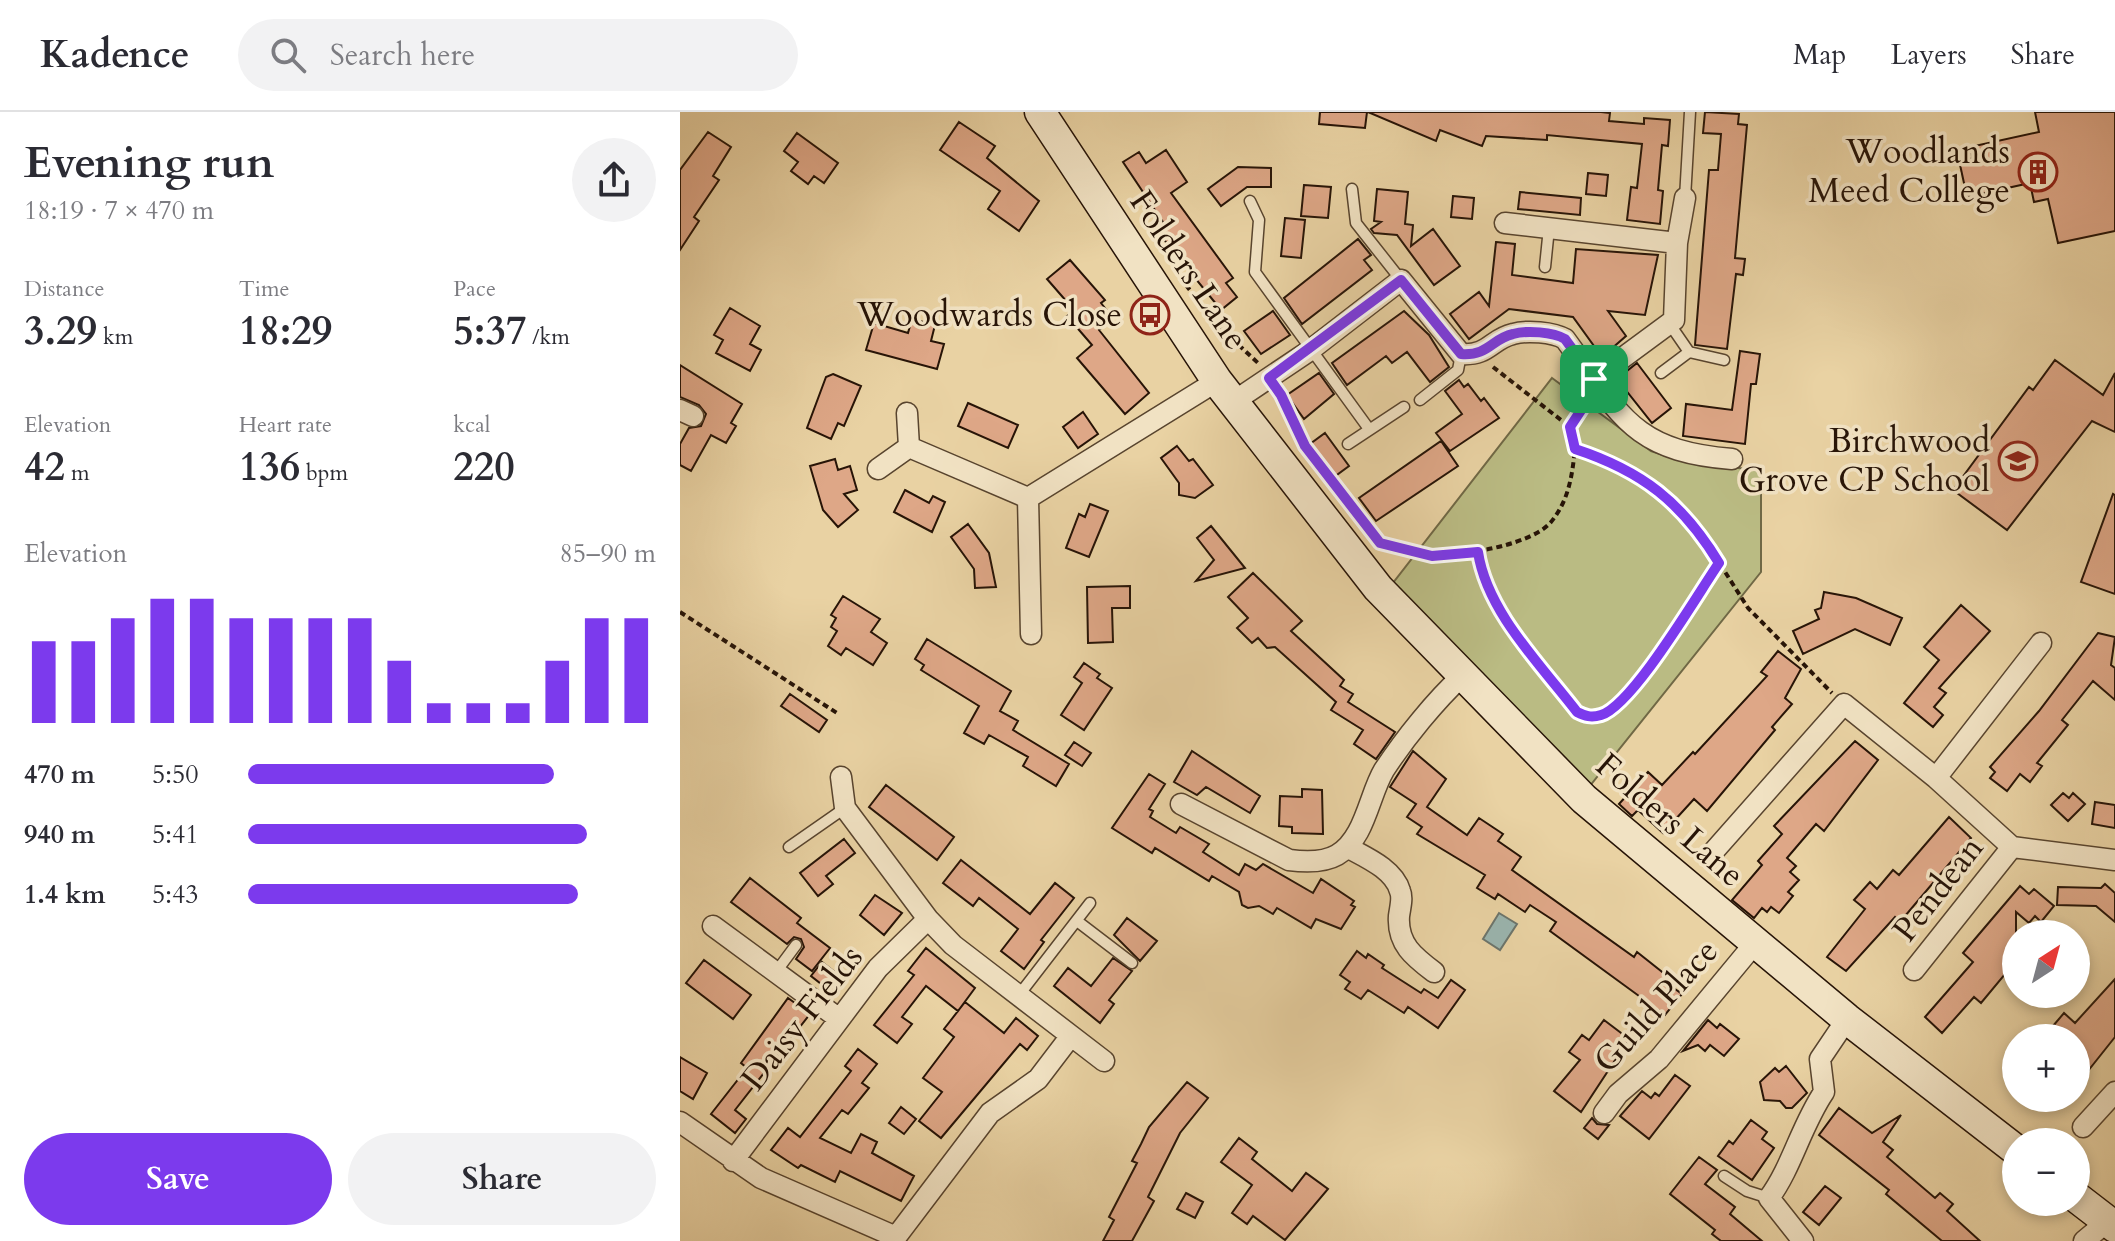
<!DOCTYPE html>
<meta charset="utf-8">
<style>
:root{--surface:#fff;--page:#f2f2f3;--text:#2b2b33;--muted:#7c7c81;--line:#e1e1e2;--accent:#7c3aed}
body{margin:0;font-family:Cardo,serif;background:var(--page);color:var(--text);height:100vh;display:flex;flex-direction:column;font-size:30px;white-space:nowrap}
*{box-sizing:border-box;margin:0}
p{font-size:26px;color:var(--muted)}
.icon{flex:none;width:44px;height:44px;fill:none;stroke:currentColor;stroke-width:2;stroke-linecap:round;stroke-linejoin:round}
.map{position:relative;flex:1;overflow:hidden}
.side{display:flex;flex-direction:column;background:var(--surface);width:680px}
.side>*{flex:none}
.needle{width:52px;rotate:36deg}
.controls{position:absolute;left:1322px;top:808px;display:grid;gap:16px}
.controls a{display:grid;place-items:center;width:88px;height:88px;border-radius:50%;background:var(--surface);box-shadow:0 4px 12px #0003;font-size:40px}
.pin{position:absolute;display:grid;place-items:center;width:68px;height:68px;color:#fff;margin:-34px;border-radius:16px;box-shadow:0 4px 12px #0006}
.round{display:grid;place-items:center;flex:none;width:84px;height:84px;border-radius:42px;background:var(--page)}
.headline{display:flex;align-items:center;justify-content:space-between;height:136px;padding:0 24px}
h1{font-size:44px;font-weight:800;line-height:60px}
.metrics{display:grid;grid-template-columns:repeat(3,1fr);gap:12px;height:136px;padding:8px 24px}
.metrics div{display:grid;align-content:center}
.metrics b{font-size:40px;font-weight:800}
.metrics small{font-size:22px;font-weight:400}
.metrics p{font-size:22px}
.chart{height:224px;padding:16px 24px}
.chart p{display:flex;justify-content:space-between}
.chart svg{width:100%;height:144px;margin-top:8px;stroke:var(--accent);stroke-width:6}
.action{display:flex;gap:16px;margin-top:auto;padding:16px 24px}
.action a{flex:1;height:92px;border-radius:48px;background:var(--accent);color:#fff;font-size:32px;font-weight:800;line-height:92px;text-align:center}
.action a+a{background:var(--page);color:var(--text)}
ul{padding:0 24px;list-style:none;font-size:26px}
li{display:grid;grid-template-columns:128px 96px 1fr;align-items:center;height:60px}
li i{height:20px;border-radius:10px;background:var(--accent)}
header{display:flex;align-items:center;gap:48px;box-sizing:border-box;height:112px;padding:0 40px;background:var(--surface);border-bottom:2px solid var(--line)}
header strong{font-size:38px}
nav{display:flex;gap:44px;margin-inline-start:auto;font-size:28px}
.search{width:560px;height:72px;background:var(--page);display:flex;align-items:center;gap:20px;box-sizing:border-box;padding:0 28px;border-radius:44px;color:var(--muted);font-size:30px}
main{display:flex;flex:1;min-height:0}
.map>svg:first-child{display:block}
.green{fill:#babb83;stroke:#706845;stroke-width:2}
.water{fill:#9ab5af;stroke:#6c756c;stroke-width:2}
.building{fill:#dea787;stroke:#271407;stroke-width:2}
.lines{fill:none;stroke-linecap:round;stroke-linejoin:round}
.service-casing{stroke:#58442e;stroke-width:13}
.minor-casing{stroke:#58442e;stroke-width:23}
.secondary-casing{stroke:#271407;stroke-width:33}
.path{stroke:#271407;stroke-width:4;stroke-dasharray:6 4;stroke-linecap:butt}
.service{stroke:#f1e2c3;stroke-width:10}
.minor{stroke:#f1e2c3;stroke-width:20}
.secondary{stroke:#f1e2c3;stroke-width:30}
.route-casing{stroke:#fff;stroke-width:16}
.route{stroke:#7c3aed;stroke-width:10}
.labels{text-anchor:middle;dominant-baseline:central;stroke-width:7;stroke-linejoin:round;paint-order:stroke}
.poi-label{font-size:34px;fill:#271407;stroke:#f1e2c3;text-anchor:end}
.street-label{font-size:34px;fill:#271407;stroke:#f1e2c3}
</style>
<header>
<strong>Kadence</strong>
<div class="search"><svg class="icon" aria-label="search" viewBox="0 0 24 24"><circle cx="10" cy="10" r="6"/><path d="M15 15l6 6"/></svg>Search here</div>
<nav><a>Map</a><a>Layers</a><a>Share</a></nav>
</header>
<main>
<section class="side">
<div class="headline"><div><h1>Evening run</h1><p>18:19 · 7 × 470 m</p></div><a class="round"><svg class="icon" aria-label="share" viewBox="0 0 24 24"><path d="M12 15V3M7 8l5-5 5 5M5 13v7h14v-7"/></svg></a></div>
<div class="metrics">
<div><p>Distance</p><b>3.29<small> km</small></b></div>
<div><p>Time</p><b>18:29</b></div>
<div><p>Pace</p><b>5:37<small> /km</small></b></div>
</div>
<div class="metrics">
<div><p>Elevation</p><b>42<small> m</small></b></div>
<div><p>Heart rate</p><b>136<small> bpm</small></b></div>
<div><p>kcal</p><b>220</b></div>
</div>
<div class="chart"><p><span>Elevation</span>85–90 m</p>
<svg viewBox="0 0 160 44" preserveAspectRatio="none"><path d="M5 44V19M15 44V19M25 44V12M35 44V6M45 44V6M55 44V12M65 44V12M75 44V12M85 44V12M95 44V25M105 44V38M115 44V38M125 44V38M135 44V25M145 44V12M155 44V12"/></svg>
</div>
<ul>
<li><b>470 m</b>5:50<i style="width:75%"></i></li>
<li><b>940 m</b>5:41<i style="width:83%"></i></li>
<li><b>1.4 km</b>5:43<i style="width:81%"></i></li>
</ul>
<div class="action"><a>Save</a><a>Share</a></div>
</section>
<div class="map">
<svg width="1435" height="1129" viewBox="0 0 1435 1129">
<rect width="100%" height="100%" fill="#e9d2a3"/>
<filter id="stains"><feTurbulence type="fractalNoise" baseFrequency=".0025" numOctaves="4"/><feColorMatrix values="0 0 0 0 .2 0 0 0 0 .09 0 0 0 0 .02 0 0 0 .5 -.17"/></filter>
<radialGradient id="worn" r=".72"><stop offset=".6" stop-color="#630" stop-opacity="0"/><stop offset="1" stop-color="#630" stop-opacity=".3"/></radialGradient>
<path class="green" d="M872,266L971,339L998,348L1081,359V460L909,675L713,471Z"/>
<path class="water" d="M819,801L837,812L820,838L803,827Z"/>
<path class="building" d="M640,0H687L685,16L639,12Z
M688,0H921L930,1L929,9L964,12V6L990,8L988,34L982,33L978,78L983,79L980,112L947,108L951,75L957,76L962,32L867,23V28L806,24L802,34L760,18L756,29Z
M1025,0L1059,2L1058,12L1067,13L1055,146L1065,147L1063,163L1056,162L1047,237L1015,233L1029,58H1038L1041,22L1023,21Z
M1355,0H1435V119L1378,131L1368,87L1354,90L1350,71L1287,85L1279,48L1292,46L1290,35L1359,20Z
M279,10L315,34L307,46L359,89L339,119L308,97L320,79L260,38Z
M28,20L51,35L33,64L39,68L14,105L19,109L0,138V58Z
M117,21L158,51L144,71L134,64L128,72L111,59L118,50L104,39Z
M486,38L507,70L491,81L553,166L546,171L557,185L541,198L477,119L485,113L443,50L459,40L466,51Z
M558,55L591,56V75H567L541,94L528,77Z
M908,61L928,63L926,84L906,82Z
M624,73L651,75L648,106L621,104Z
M697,77L728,80L725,112L733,113L731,134L753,117L780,154L754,173L717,123L694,121L691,117L701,110L694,109Z
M840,80L901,86L900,103L838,97Z
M773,84L794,86L792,107L771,105Z
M605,106L625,108L621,146L601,144Z
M678,127L691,143L684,148L692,158L622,212L604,186Z
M816,130L835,132L832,163L893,171L896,137L978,143L965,203L928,199L946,224L922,245L893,205L829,197L789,227L770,202L799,180L809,194Z
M390,148L425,188L421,191L433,206L419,218L469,281L445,302L397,246L412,233L387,204L394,198L367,167Z
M50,196L80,214L70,232L81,238L70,259L36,241L43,228L34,223Z
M593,199L610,223L581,242L564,219Z
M724,199L749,223L769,255L750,270L727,240L712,251L706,244L667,273L652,251Z
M232,207L255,213L251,229L264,232L257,257L186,238L194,211L228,221Z
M1060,239L1080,242L1076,272H1071L1065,332L1003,324L1006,292L1052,298Z
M1375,248L1423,283L1435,261V320L1412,309L1327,418L1273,378L1349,275L1353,278Z
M957,251L991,296L972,311L937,267Z
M0,253L62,292L51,311L56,314L46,331L31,323L11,359L0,353V332L9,316L21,314L26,302L19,293L0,285Z
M639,261L654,282L624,307L607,283Z
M153,262L181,274L164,314L158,311L151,327L127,316L146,265Z
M779,268L784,275L788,272L801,289L804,286L819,306L770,339L756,321L782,302L765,279Z
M288,291L338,313L328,336L278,314Z
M403,300L418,322L398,336L383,315Z
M645,321L669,354L654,365L630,332Z
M761,329L778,354L696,409L679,386Z
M497,334L509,349L513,347L533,373L515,386L499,383V371L481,346Z
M155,347L158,358L170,354L177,378L164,382L178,398L158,415L143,398L130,354Z
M225,378L249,391L253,384L265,390L252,420L214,400Z
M1433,382L1435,383V482L1401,470Z
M410,392L428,399L409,445L386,436L399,402L405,405Z
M288,412L309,441L316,475L295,476L294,457L271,425Z
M531,414L565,456L516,469L534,448L517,426Z
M573,461L622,509L611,519L664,568L660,574L673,582L668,590L715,620L696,647L674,632L683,618L651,598L656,590L595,535L587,536L578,526L572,531L557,516L568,506L548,485Z
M450,474V496H432L433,530L408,531L407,475Z
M1144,480L1176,486L1222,506L1210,533L1175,517L1123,542L1113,519L1139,507L1135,498L1141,496Z
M163,484L200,507L191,520L207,531L193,553L166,536L161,543L148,534L157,519L151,515L156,506L151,503Z
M1281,493L1310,519L1259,576L1266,581L1254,595L1263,603L1253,615L1224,591L1259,548L1244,535Z
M1418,521L1435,525L1431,553L1435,556V588L1413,569L1382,608L1388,613L1357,651L1362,654L1350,670L1340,662L1327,679L1310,666L1315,660L1310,655L1359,599Z
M247,527L331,579L320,599L338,609L333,618L389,652L376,674L343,654L348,645L309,623L304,632L284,621L299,594L241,558L244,553L235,547Z
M1098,539L1121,557L1105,586L1112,592L1092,615L1095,618L1027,699L1014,687L983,721L958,698L952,704L939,692L968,660L982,673L1013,640L1015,642L1087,564L1081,560Z
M404,551L420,562L417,566L432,576L404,618L381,603L402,571L394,565Z
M110,582L147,608L139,620L101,594Z
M1175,629L1198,648L1144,719L1136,712L1107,746L1116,754L1110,760L1119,768L1108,780L1113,784L1099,801L1091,795L1087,800L1082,796L1074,806L1052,788L1082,753L1078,749L1102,722L1094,714Z
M394,630L411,641L402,654L385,643Z
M512,639L580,684L570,701L526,675L517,683L494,670Z
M733,639L766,667L747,695L787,723L799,706L823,722L818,729L841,745L832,758L954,845L957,840L991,867L988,872L1002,882L985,903L870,819L876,810L850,793L845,800L818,782L815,787L797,776L805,763L737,722L742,715L727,705L736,692L710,675Z
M469,662L485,672L469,697L473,699L470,705L496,721L500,715L529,732L523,740L559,763L565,752L576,758L583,752L633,781L641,767L674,789L671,793L675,795L661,817L636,807L631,816L597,796L593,802L579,794L568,796L562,793L559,780L532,764L529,769L475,736L472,741L432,716Z
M206,673L274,725L257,748L189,695Z
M622,677L642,678L643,722L612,721V715L599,714L600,684L622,685Z
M1383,681L1389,686L1393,681L1405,692L1388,709L1371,693Z
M1415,690L1435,693V716L1412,712Z
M1269,705L1291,726L1220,810L1215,805L1166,859L1147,845L1185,797L1174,788L1190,770L1197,777L1213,758L1219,763Z
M164,727L175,741L146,764L153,772L138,784L120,761Z
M281,748L350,802L375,771L394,786L361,828L364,830L344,857L321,839L338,817L299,786L293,794L263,771Z
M70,766L121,806L117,811L150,836L132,859L116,847L124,835L121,827L114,825L107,832L51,790Z
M1425,772L1435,781V810L1416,794L1377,793L1378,775L1421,776Z
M1340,774L1349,782L1354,777L1374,794L1361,810L1355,804L1349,811L1336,800V849L1301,891L1294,885L1262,921L1245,905L1293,850L1283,841Z
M195,783L222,801L204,823L180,803Z
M447,806L477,829L460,849L434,823Z
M246,836L295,876L278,899L246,874L222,905L232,912L217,931L194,913L234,863L228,859Z
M677,839L686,846L688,842L704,853L702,856L741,881L744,877L758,886L771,868L785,878L758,916L728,895L724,901L688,878L681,887L665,877L670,870L660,863Z
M433,846L452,859L429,888L434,892L420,911L374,874L388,856L411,874Z
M24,848L71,883L53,907L6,871Z
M142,850L165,868L154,882L131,864Z
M1435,867V925L1396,974V926H1383L1385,924L1373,914L1384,901L1395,911Z
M108,886L130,902L55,998L66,1007L55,1021L31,1002L67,956L61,951Z
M285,890L324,921L336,906L358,924L347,938L340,932L261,1026L239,1009L262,980L243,966L274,925L264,917Z
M924,908L949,927L901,1000L874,979L900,948L889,940L902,923L909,928Z
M1028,908L1037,916L1040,912L1059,927L1044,944L1030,933L1025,939L1018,933L1003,939Z
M178,937L197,952L182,971L189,976L168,1002L162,998L140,1026L171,1041L181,1022L197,1030L192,1041L234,1064L221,1089L160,1059L155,1070L121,1053L118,1056L91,1038L108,1016L120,1025L171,959L165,954Z
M0,945L27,961L13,987L0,979Z
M1106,954L1127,981L1112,996H1106L1100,989L1084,988L1080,970L1095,956L1099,960Z
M995,963L1010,974L969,1027L940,1004L962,979L971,986L975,981L979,984Z
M507,970L528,986L500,1021L468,1085L474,1089L452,1129H423L434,1108L429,1105L457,1051L452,1049L461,1032L469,1015Z
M221,995L236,1007L224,1022L209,1011Z
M1159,996L1192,1021L1221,1003L1203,1030L1213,1038L1207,1045L1255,1086L1260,1081L1273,1092L1267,1099L1300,1129H1262L1206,1082L1209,1078L1139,1023Z
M912,1006L917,1012L929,1013L918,1027L904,1016Z
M1071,1008L1087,1020L1082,1027L1094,1036L1072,1068L1038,1044L1049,1029L1053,1032Z
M559,1026L577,1040L572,1047L612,1079L626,1061L648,1077L605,1128L573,1104L567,1112L552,1101L572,1073L541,1050Z
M1019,1045L1037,1058L1025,1072L1055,1095L1050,1102L1082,1129H1041L1032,1122L1035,1118L990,1082Z
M1145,1074L1161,1086L1139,1113L1123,1100Z
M506,1081L523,1090L515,1106L497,1097Z"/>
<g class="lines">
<defs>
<path id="service" d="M672,77L676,111L721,168
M1005,86L1010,0
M570,89L579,108L575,160L689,317
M865,155L869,116
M989,211L1009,240L1044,248
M981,261L1009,240
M740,288L778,258L781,242
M668,332L724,295
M109,735L165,696
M397,809L452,851
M96,860L116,833
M339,883L410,791
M1044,1064L1067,1079L1089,1086"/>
<path id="minor" d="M825,111L997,131
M914,267L994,208L997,131L1005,86
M553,290L629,239L721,168L781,242C809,244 811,227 833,222C847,218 873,220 885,227C940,302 951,339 1052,347
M0,298L13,304
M227,301L229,335L348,386L537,269
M198,357L229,335
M348,386L351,522
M161,665L165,696L248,807L273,833L424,949
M1256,666L1361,531
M501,692L609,748C624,750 643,751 657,743C685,727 689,683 704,658C725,626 755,589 783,563
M667,735C685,745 714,757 720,779C723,786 720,796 719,804C717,832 734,845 754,860
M1034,739L1164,592L1256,666L1332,735L1435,748
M33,814L158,906
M1234,858L1332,735
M924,1001L938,982L979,947L1075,831
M0,1010L81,1066L216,1125L215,1129
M1403,1015L1435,980
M53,1049L198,856L248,807
M216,1125L310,1001L358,967L390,925
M1123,1129L1089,1086C1112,1055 1121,1014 1144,980L1140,947L1167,907
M1404,1129L1428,1109"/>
<path id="secondary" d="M360,0L537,269L698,476L904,687L1167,907L1336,1038
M1396,1085L1435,1115"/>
</defs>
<use href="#service" class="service-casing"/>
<use href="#minor" class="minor-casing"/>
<use href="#secondary" class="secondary-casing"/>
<path class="path" d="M506,173L534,210L578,251
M813,255L890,315
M600,281C609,297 615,314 623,331C634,352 680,411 697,428C726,456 846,440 871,410C889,388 892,364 895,337L933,349L966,367L991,389L1026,430L1068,496L1152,581
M895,337L890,315L907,288
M798,440C807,500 861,552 897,600C906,604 917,606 926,600C968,572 1009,494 1039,451
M0,500L157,601"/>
<use href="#service" class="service"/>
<use href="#minor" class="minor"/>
<use href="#secondary" class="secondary"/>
</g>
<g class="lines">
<defs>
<path id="route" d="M721,168L781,242C809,244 811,227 833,222C847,218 873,220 885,227L921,276L911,283L890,315L895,337C962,359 1002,390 1039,451C1017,483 953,593 921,603C911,606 905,604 897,600C861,553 807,500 798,440L752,444L700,431L625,334L601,283L589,266Z"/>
</defs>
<use href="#route" class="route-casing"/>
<use href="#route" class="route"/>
</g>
<defs>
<symbol id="building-ring" viewBox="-11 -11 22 22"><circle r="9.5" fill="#f1e2c3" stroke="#8f2418" stroke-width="1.5"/><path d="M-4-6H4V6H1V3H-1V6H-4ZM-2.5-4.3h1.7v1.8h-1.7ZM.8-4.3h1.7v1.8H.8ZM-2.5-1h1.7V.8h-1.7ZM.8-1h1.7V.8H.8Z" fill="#8f2418"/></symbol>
<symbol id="bus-ring" viewBox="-11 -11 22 22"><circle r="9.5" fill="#f1e2c3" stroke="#8f2418" stroke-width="1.5"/><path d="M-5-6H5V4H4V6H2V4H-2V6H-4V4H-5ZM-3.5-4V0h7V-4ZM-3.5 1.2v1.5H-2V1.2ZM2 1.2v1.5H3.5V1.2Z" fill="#8f2418"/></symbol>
<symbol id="school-ring" viewBox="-11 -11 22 22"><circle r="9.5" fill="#f1e2c3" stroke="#8f2418" stroke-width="1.5"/><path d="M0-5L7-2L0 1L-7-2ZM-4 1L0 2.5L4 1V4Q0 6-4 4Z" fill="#8f2418"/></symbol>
</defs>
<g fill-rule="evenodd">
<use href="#building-ring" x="1336" y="38" width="44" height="44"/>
<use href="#bus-ring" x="448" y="181" width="44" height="44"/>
<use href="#school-ring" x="1316" y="327" width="44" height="44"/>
</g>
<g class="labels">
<g class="poi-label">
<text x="1330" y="40">Woodlands<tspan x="1330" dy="39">Meed College</tspan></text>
<text x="442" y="203">Woodwards Close</text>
<text x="1310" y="329">Birchwood<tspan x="1310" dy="39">Grove CP School</tspan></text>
</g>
<g class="street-label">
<text transform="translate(509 158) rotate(56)">Folders Lane</text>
<text transform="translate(990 708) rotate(41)">Folders Lane</text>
<text transform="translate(1258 777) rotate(-52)">Pendean</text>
<text transform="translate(976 894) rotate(-48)">Guild Place</text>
<text transform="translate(122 906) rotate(-52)">Daisy Fields</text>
</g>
</g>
<rect width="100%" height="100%" filter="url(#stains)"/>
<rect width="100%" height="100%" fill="url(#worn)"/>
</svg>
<div class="controls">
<a><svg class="needle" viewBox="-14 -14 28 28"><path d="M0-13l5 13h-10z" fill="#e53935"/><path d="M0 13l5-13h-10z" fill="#7c7c81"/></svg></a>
<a>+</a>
<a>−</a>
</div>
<div class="pin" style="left:914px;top:267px;background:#1e9e55"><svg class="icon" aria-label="arrive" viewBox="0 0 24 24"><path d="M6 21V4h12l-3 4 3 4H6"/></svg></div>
</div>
</main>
